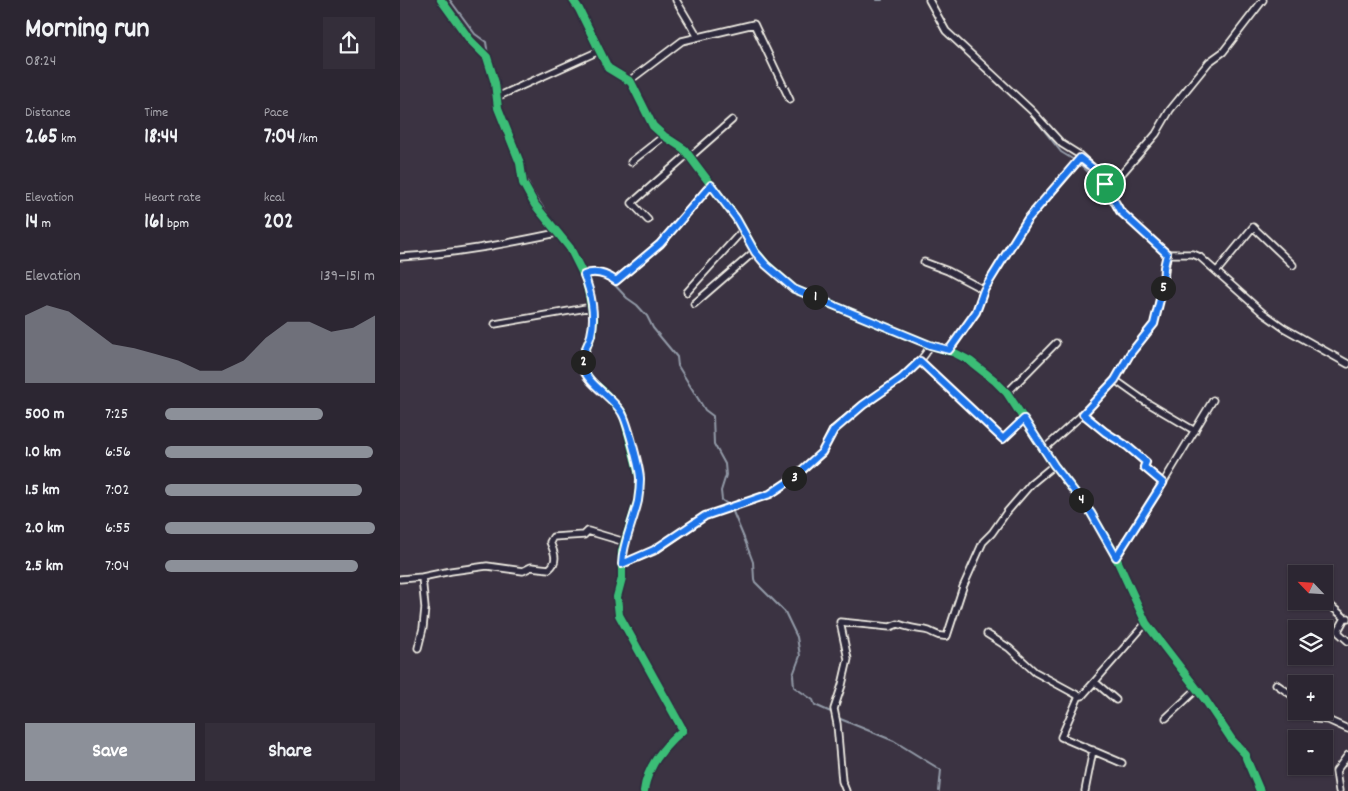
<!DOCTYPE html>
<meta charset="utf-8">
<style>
:root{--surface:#2c2632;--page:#342e3a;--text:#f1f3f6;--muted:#a6a5ac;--line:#48434d;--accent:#8c9099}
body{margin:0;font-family:Dekko,sans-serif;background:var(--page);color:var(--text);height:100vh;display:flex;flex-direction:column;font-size:19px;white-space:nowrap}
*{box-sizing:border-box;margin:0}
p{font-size:16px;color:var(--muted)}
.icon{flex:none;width:28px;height:28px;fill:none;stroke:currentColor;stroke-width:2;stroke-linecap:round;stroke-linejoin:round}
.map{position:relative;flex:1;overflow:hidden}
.drawer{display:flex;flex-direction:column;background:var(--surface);width:400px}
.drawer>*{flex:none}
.needle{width:32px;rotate:295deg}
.tools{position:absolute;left:888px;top:565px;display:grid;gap:10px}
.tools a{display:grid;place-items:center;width:45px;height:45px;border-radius:0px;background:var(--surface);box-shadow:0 1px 4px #0004,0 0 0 1px var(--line);font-size:25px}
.pin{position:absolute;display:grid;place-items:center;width:42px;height:42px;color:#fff;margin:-21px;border:2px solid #fff;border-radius:50%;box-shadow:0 1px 5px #0007}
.km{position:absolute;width:25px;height:25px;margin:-12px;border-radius:50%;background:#222;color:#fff;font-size:14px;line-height:25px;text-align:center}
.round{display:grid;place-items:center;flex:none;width:52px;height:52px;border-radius:0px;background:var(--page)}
.head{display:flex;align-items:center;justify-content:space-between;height:85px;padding:0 25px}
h1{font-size:28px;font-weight:700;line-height:38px}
.metrics{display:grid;grid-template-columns:repeat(3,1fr);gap:8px;height:85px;padding:5px 25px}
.metrics div{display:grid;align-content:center}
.metrics b{font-size:21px;font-weight:700}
.metrics small{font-size:14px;font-weight:400}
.metrics p{font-size:14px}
.chart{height:140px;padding:10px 25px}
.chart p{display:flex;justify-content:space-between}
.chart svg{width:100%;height:90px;margin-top:5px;fill:var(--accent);opacity:.7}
.primary-button{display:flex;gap:10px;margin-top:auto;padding:10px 25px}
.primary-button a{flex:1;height:58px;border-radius:0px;background:var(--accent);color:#fff;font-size:20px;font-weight:700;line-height:58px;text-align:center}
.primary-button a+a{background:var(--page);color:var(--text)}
ul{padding:0 25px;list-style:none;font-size:16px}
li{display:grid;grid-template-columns:80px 60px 1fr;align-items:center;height:38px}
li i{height:12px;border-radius:6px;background:var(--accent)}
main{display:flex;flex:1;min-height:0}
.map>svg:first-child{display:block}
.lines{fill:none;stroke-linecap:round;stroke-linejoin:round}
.stream{stroke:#929aa7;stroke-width:2}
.street-casing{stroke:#f4f1e8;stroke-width:9}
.street{stroke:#2f2a3d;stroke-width:5.5}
.cycleway-casing{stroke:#2f2a3d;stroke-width:11}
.cycleway{stroke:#3abd76;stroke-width:8}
.route-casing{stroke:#fff;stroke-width:10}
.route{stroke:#1a73e8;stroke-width:6}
</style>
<main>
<section class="drawer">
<div class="head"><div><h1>Morning run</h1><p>08:24</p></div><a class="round"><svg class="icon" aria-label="share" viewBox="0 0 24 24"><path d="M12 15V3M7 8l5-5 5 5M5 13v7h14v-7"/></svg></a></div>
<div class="metrics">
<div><p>Distance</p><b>2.65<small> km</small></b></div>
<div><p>Time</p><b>18:44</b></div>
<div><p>Pace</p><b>7:04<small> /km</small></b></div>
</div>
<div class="metrics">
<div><p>Elevation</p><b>14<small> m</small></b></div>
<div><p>Heart rate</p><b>161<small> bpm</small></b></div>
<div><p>kcal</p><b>202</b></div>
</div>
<div class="chart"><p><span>Elevation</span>139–151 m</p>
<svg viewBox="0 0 160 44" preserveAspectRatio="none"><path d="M0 44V11L10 6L20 9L30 17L40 25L50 27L60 30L70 33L80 38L90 38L100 33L110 22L120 14L130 14L140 19L150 17L160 11V44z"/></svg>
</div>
<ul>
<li><b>500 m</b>7:25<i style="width:75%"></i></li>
<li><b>1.0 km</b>6:56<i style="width:99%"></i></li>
<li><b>1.5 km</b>7:02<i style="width:94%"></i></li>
<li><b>2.0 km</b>6:55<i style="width:100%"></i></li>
<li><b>2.5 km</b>7:04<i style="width:92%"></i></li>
</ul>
<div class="primary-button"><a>Save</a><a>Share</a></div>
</section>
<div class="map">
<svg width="948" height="791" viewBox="0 0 948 791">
<rect width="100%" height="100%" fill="#3b3342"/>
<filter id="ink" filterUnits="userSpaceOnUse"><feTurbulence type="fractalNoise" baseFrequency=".02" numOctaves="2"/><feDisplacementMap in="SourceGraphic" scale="10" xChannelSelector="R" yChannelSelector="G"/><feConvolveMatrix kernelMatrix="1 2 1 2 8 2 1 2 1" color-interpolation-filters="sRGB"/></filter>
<g filter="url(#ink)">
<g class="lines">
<path class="stream" d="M50,0L75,34L86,42L88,55
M477,0H482
M526,0L542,31L613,97
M100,98L101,106L122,162
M631,114L661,152L679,163L700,184L718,215L732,225
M124,169C129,193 143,205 155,225
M174,251L187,272
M190,276L203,277
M211,281L227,298L237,305L247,316L253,328L277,357L278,366L305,410L313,416L314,444L325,464L326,475L321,491L322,500L331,507L344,538L353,562L354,579L355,582L385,612L397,637L400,656L393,675L394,687L413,700L415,705L433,713
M438,718L494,741L541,770L539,791"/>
<defs>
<path id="street" d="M41,0L70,40L87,57L95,83L98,108L120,163L123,183L135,205L170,248L186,280L194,320L191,336L182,357L184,370L190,380L202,390L223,413L240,479L238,500L222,551V578L217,597L219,615L283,730C264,746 247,766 244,791
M173,0L179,9L208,68L231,82L253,126L264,136L284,149L336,218L355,251L367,265L394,289L530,345L555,353L570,361L594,380L607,393L654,465L691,513L712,549L746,623L806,701L832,740L846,755V758L860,791
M276,0L298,37
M529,0L546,31L632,111L662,144L678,154L694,169L705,184L720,211L767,254H793L800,257L863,313L884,328L948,364
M229,81L282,41L354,24L390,100
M97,97L199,51
M290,157L332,120
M231,162L264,136
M705,184L713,182L719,177L756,134L770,110L809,62L823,52L863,0
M248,220L232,203L288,154
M0,257C53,254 105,244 157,233
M524,262L548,271L584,290
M817,271L853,227L893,265
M183,275C195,270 206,274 216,281L260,244L311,185
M287,292L342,231
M294,304L355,251
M95,324L192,307
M549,351L576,312L584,290L627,220L681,158
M520,361L603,439L624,419
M715,380L746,402L795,431
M607,393L656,343
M683,414L705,432L727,446L746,463L744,467L763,483
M644,449L683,414L715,380L730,354L754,324L763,287L767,254
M716,557L763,483L813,400
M222,564L254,551L305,516L370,494L391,480L422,453L433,430L463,405L502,378L520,361L526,353L530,345
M0,579L22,577
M925,603L931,606L945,618
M948,618H945L939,629V633L948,641
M587,634L609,648L635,672L679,696
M18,648L23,628L25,608L22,577L51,571L87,566L123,571L131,567L149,569C159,561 154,552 150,542L153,537L184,535L188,531L225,542
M695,682L716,700
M876,684L896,698
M913,711L916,719L928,720L948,729
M766,718L797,689
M722,763L661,737L679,696H682L746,623
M446,791L442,781L437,724L434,709L442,685L448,659L440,622L490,627L498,624C507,627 515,629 525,630C534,631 536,638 547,636L563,587L583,542L592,533L606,513L631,484L654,465
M685,791L693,750
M939,791L936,771L948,755"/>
</defs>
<use href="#street" class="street-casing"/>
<use href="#street" class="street"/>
<defs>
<path id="cycleway" d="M41,0L70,40L87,57L95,83L98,108L120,163L123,183L135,205L170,248L186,280L194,320L191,336L182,357L184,370L190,380L202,390L223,413L240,479L238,500L222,551V578L217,597L219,615L283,730C264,746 247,766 244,791
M173,0L179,9L208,68L231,82L253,126L264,136L284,149L336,218L355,251L367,265L394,289L530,345L555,353L570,361L594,380L607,393L654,465L691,513L712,549L746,623L806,701L832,740L846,755V758L860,791"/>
</defs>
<use href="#cycleway" class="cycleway-casing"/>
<use href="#cycleway" class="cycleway"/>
</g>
</g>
<g class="lines" filter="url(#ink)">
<defs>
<path id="route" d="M680,158L694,169L705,184L720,211L767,254L764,267L763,287L754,324L730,354L715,380L683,414L705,432L727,446L746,462L744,467L763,483L716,557L691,513L654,465L624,419L603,439L520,361L502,378L463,405L434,430L422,452L391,480L370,494L305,516L254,550L222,564C223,542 233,523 238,501C239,495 240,486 240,479C240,469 227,421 222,413C214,398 186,383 183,367C181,354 188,346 191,335C196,316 191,292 184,275C195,270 206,274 216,281L260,244L311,185L336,218L355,252L366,265L394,289L530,345L549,350L576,312L584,290L627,220Z"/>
</defs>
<use href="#route" class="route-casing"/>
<use href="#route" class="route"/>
</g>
</svg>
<div class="tools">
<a><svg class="needle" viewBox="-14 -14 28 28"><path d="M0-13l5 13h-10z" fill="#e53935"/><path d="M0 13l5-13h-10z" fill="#a6a5ac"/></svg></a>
<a><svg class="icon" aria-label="layers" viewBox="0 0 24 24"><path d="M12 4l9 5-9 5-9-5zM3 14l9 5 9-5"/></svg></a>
<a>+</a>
<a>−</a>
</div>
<div class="pin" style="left:705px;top:184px;background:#1e9e55"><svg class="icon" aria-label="arrive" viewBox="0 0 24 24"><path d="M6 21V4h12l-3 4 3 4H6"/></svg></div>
<b class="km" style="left:415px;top:297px">1</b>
<b class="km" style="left:183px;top:362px">2</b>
<b class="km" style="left:394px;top:478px">3</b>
<b class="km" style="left:681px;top:500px">4</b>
<b class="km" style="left:763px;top:288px">5</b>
</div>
</main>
